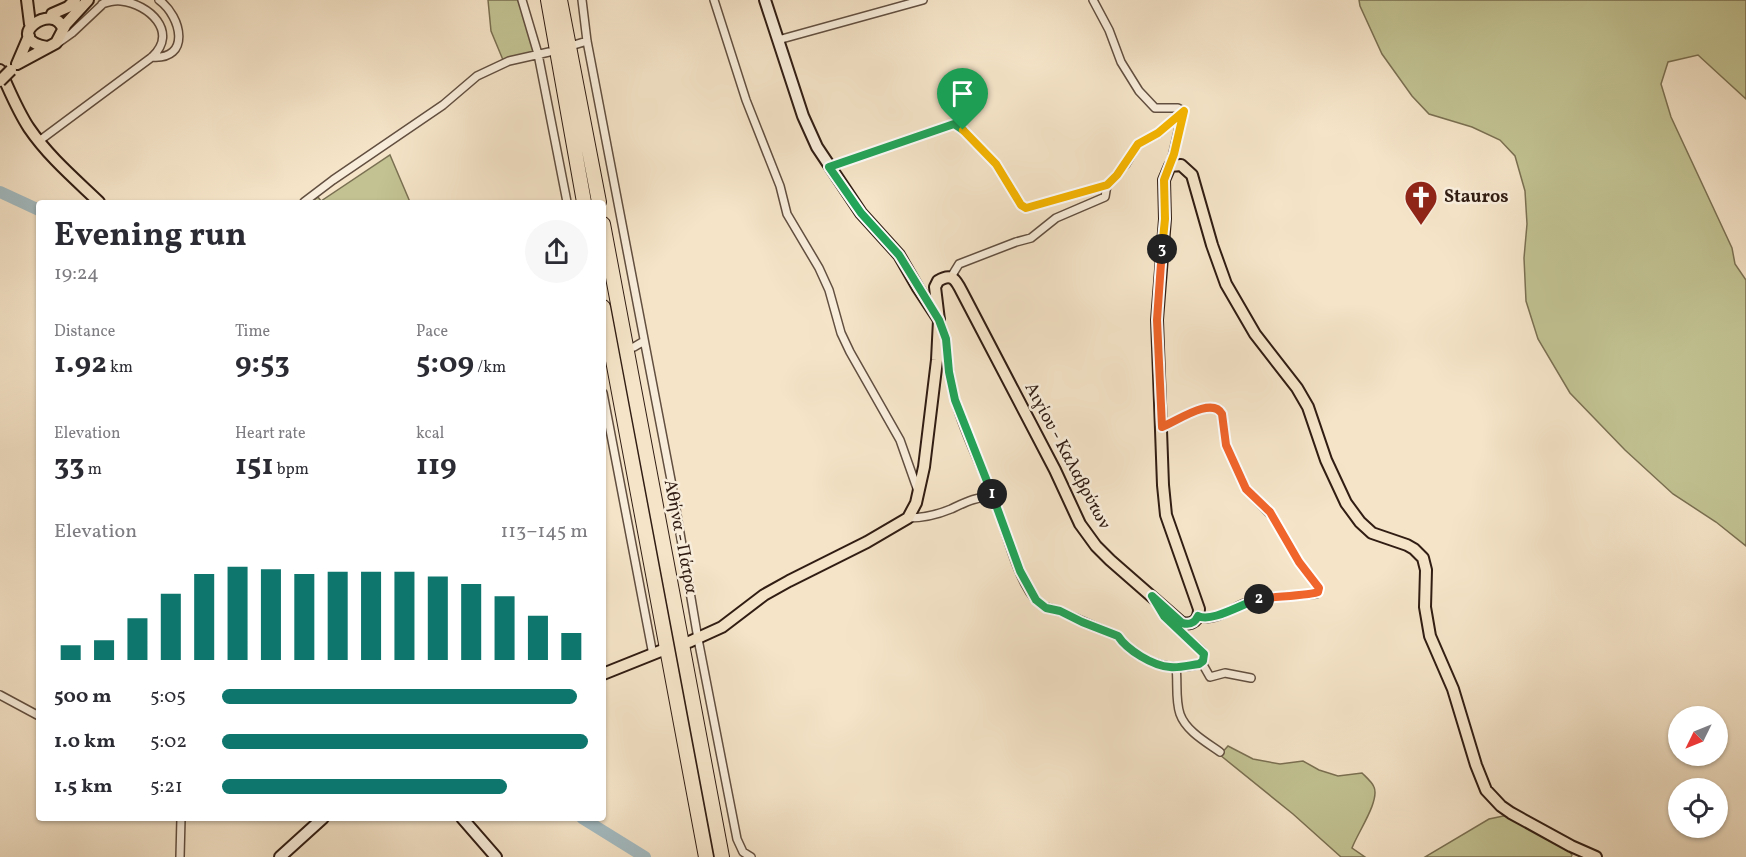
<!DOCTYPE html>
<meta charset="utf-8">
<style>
:root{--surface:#fff;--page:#f7f7f7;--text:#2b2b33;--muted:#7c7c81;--accent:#0f766e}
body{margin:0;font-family:Vollkorn,serif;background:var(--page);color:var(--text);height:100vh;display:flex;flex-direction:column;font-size:22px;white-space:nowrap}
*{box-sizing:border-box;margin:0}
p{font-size:20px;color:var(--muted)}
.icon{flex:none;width:33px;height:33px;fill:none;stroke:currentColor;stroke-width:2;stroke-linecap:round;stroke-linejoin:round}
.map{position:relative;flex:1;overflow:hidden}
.panel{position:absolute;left:36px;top:200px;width:570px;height:621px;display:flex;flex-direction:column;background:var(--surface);border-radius:6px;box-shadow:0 2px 4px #0004}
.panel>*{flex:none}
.needle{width:39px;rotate:227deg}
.tools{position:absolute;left:1668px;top:706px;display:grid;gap:12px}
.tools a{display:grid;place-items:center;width:60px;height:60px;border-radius:50%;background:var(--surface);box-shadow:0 2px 4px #0004;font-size:30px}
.pin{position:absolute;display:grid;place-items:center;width:51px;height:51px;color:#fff;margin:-62px -26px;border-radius:50% 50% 50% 0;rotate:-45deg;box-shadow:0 0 6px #0007}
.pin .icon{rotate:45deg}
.km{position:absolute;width:30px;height:30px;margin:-15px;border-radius:50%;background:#222;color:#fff;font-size:16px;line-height:30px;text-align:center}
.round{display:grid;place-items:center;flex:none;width:63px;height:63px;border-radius:32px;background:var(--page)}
.summary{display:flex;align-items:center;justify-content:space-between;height:102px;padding:0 18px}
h1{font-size:33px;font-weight:700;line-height:45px}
.figures{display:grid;grid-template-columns:repeat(3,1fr);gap:9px;height:102px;padding:6px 18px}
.figures div{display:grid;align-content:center}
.figures b{font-size:30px;font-weight:700}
.figures small{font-size:16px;font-weight:400}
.figures p{font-size:16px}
.chart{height:168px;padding:12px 18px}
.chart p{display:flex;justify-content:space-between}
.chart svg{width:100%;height:108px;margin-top:6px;stroke:var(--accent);stroke-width:6}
ul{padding:0 18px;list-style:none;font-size:20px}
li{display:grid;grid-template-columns:96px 72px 1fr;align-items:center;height:45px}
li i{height:15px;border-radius:8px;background:var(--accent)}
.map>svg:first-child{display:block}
.green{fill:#c2c292;stroke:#7a7052;stroke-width:1.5}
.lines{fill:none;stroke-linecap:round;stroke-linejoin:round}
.river{stroke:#a3bbc2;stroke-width:12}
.street-casing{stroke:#624f40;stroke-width:10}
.secondary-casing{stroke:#311d13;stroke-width:14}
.primary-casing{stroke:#311d13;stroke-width:14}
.highway-casing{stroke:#311d13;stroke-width:16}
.street{stroke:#f8eddb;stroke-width:7}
.secondary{stroke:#f8eddb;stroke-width:10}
.primary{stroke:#f5e4c8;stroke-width:10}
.highway{stroke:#f5e4c8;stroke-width:14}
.primary-bridge-casing{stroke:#311d13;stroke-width:14;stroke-linecap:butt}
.primary-bridge{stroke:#f5e4c8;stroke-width:10}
.split-1-casing{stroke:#fff;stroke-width:12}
.split-2-casing{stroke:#fff;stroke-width:12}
.split-3-casing{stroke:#fff;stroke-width:12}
.split-4-casing{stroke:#fff;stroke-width:12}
.split-1{stroke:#22a559;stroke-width:8}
.split-2{stroke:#22a559;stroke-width:8}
.split-3{stroke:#f0652b;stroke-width:8}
.split-4{stroke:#f5b400;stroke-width:8}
.labels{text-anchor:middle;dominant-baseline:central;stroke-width:5;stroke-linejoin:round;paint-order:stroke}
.poi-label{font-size:18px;font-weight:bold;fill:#311d13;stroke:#f8eddb;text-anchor:start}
.street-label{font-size:18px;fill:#311d13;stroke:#f8eddb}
</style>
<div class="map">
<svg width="1746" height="857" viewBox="0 0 1746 857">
<rect width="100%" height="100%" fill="#f5e4c8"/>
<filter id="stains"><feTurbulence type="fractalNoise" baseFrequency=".00333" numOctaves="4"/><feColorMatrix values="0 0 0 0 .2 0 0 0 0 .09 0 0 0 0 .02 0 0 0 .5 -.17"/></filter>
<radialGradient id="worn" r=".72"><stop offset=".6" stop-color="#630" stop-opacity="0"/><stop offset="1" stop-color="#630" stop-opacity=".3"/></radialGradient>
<path class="green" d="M488,0H518L536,53L503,60L491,31Z
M1359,0H1746V99L1698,55L1668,62L1661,84L1671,117L1732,248L1735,264L1746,280V546L1716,522L1673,494L1625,450L1570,393L1538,339L1526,301L1524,258L1527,224L1525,191L1515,156L1500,140L1472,127L1429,114L1412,96L1382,54L1360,6Z
M390,155L410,202H310L318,197L321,201Z
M1228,746L1253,759L1280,764L1303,761L1319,770L1338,776L1362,773C1366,777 1372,782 1374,787C1380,801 1358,832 1352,848L1365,857H1341L1293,814L1220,755Z
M1508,815L1568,849L1572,855L1571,857H1425L1489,819Z"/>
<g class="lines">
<path class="river" d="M0,192L39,210
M582,818L645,857"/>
<defs>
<path id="street" d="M522,0L538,54L567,202
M582,0L587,41L671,480L698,639L737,839L743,852L751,857
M714,0L746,100L780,186L787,214L819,268L829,290L841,333L850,352L900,440L918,491
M1093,0L1109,30L1121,62L1139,91L1155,108H1178L1183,111L1170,166
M778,40L923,0
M58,43L72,33L106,1
M574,45L587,41
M152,57C191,60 182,17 159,0
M39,141L152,57C179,32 149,4 121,1C114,0 108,2 102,4
M829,167L953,124L963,130L996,164L1021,205L1026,208L1107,185L1126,164L1138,144L1159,133L1183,111
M304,202L333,180L443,105L477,76L509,61L549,52
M951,277L959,264L1016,242L1031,238L1056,218L1105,197L1107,185
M941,324C950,349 947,375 955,400C964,433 981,466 994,498C1004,524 1018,585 1038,602C1044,608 1051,608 1059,611C1079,619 1097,628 1118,636C1135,661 1173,674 1202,663L1204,654L1202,651L1164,616L1158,606
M634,347L644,341
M603,393L653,655
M1162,427C1177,421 1212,396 1222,415L1226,445L1246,489L1273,517L1299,562L1319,588L1316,594C1291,596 1266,595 1242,604C1228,610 1213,624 1198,616
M908,518C922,518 939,514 951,509C968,501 975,497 994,497
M1202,663L1210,677L1225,673L1251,678
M1176,667C1178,682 1175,699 1180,714C1186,731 1206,742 1220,752
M0,695L39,716
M180,857L181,818"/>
<path id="secondary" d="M765,0L803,116L817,147L861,213L899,255L918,288L939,320
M462,818L496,857
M280,857L323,818"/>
<path id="primary" d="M27,0L30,24
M52,14L68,7L75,0
M47,47C0,39 54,0 63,29
M17,64L56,43L66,24L88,0
M17,64L29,36
M0,70C9,89 17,110 29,128C48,156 75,179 99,202
M689,642L722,627L764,595L789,581L867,542L908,518L916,503L924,467L937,360L939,320L935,287L938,281C952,272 956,280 962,292L1055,470L1080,524L1096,546L1110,560L1182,623C1193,625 1199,620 1199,609L1166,515L1163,485L1157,320L1165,219L1164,180L1170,166L1181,165L1192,175L1212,245L1226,284L1255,334L1297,388L1308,407L1326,460L1346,503L1360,522L1372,533L1407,545L1414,549L1423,558L1426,570L1425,607L1430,636L1453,689L1476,765L1486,790L1501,806L1511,813L1571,846L1596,857
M603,674L663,650"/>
<path id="highway" d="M548,0L584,202
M560,0L599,202
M603,224L722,857
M603,307L706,857"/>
</defs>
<use href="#street" class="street-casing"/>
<use href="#secondary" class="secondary-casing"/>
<use href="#primary" class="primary-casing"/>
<use href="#highway" class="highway-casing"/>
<use href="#street" class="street"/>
<use href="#secondary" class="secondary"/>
<use href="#primary" class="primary"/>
<use href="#highway" class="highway"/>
<defs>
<path id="primary-bridge" d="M0,81L11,70"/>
</defs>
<use href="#primary-bridge" class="primary-bridge-casing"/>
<use href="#primary-bridge" class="primary-bridge"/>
</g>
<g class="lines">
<defs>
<path id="split-1" d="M963,130L954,124L829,167L861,213L899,255L939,320L946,339L949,372L955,400L992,494"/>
<path id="split-2" d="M992,494L1020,571L1036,600L1046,608L1060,611L1082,622L1118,636C1127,650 1153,666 1170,667C1180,668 1190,665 1199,664L1203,661L1204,654L1164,616L1152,596L1182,623C1190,625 1195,623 1198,616C1212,623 1243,603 1259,599"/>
<path id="split-3" d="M1162,249L1157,320L1162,427C1177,421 1212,396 1222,414L1226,445L1246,489L1270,512L1299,562L1319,588L1318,592C1313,595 1270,597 1259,599"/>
<path id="split-4" d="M963,130L996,164L1021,205L1026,208L1107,185L1117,175L1138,144L1158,133L1184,111L1174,154L1164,180L1165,219L1162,249"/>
</defs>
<use href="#split-1" class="split-1-casing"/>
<use href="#split-2" class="split-2-casing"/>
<use href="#split-3" class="split-3-casing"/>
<use href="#split-4" class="split-4-casing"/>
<use href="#split-1" class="split-1"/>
<use href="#split-2" class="split-2"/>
<use href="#split-3" class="split-3"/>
<use href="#split-4" class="split-4"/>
</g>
<defs>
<symbol id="church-pin" viewBox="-11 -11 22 30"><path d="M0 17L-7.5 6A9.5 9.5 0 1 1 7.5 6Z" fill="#8f2418" stroke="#f8eddb"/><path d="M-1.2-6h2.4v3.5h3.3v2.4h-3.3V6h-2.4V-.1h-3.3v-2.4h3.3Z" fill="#fff"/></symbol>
</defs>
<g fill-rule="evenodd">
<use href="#church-pin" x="1402" y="178" width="38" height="52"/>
</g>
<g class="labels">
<g class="poi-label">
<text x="1444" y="197">Stauros</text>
</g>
<g class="street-label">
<text transform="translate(1067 456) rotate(62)">Αιγίου - Καλαβρύτων</text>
<text transform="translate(680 537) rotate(79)">Αθήνα - Πάτρα</text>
</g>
</g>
<rect width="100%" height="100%" filter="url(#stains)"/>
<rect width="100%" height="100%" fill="url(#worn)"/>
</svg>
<div class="tools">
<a><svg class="needle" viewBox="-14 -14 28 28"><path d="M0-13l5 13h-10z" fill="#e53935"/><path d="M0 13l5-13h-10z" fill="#7c7c81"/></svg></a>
<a><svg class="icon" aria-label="locate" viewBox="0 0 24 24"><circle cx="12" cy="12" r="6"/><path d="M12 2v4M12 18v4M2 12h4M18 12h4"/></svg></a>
</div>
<div class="pin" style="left:963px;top:130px;background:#1e9e55"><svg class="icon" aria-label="arrive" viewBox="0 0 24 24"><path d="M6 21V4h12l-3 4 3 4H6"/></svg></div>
<b class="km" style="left:992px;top:494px">1</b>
<b class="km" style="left:1259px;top:599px">2</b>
<b class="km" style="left:1162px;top:249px">3</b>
<section class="panel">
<div class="summary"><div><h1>Evening run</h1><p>19:24</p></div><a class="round"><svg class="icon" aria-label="share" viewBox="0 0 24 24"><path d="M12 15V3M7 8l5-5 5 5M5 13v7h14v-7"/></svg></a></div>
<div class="figures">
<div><p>Distance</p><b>1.92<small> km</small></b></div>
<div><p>Time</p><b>9:53</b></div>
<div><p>Pace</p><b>5:09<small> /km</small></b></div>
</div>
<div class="figures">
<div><p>Elevation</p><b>33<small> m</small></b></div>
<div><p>Heart rate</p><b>151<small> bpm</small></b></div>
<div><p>kcal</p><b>119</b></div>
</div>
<div class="chart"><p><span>Elevation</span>113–145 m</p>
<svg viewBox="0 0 160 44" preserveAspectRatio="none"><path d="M5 44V38M15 44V36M25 44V27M35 44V17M45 44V9M55 44V6M65 44V7M75 44V9M85 44V8M95 44V8M105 44V8M115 44V10M125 44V13M135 44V18M145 44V26M155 44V33"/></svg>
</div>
<ul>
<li><b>500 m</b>5:05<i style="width:97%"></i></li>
<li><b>1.0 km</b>5:02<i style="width:100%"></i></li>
<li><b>1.5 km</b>5:21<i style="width:78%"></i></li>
</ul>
</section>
</div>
